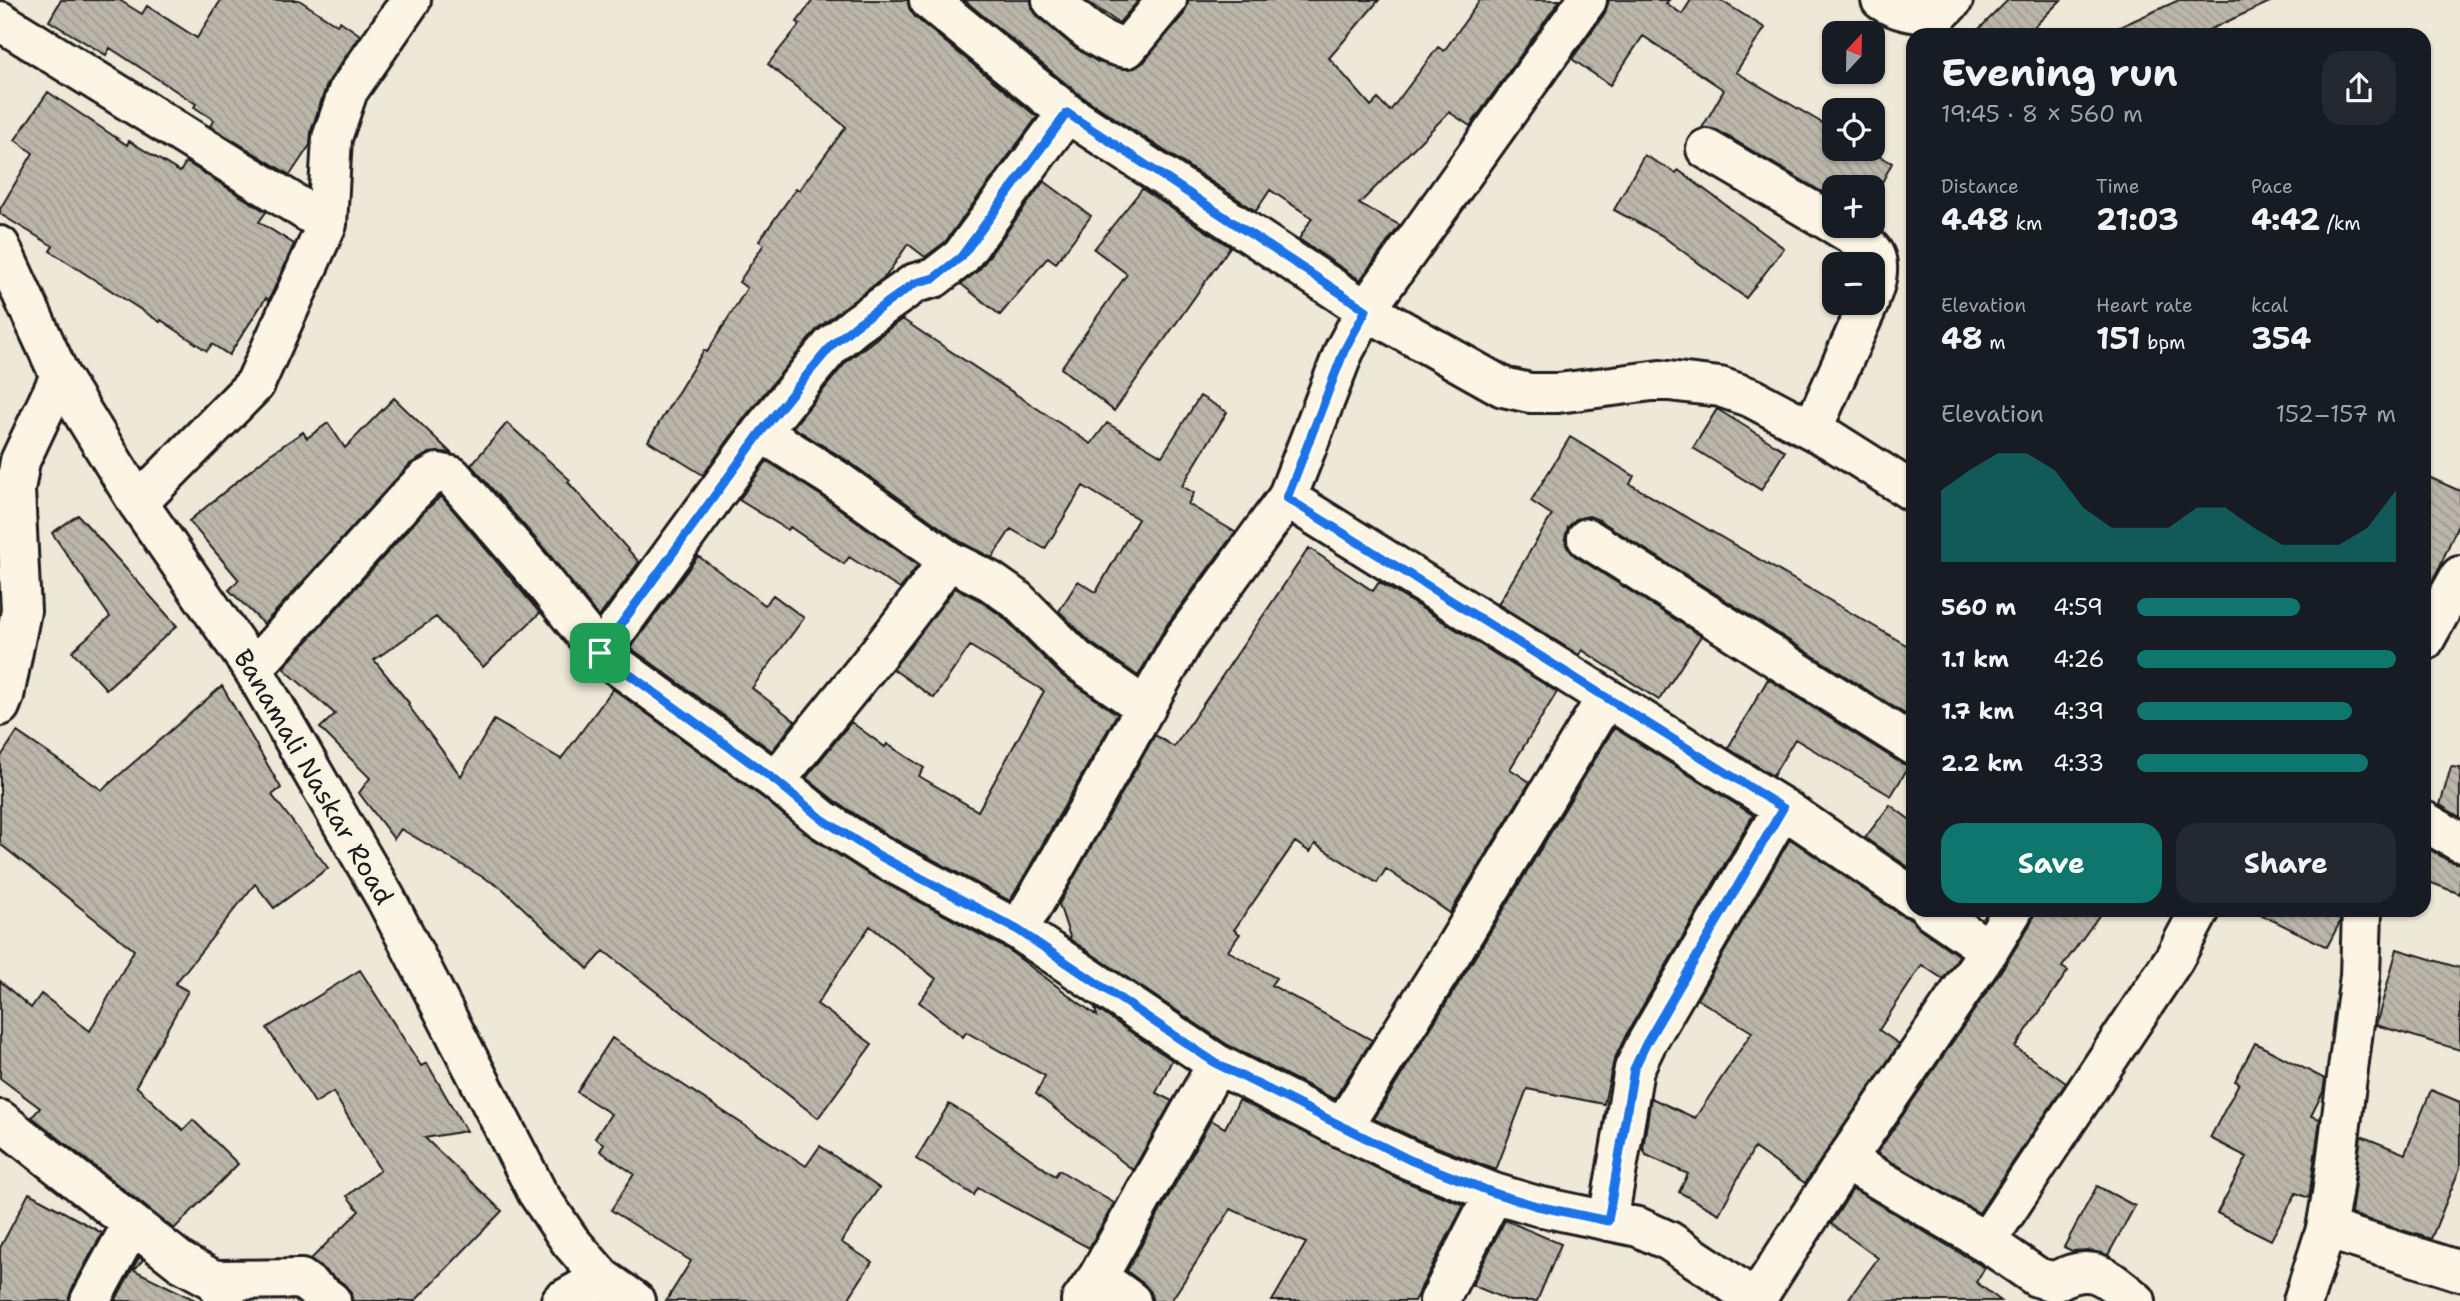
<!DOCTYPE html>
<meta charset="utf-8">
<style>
:root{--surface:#171b24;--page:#242831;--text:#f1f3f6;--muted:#9ea1a6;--accent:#0f766e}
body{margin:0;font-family:"Shantell Sans",sans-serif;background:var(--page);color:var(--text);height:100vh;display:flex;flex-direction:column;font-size:26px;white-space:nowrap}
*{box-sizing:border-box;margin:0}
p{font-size:23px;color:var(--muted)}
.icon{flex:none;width:38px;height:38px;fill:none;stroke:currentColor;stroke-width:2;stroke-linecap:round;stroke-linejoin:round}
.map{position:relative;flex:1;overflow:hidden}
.panel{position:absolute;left:1906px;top:28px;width:525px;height:889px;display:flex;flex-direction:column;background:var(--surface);border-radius:21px;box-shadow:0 2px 5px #0004}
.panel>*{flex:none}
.needle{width:46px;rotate:22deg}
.buttons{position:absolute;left:1822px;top:21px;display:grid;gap:14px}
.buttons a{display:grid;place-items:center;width:63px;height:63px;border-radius:14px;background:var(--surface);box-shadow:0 2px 5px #0004;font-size:35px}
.pin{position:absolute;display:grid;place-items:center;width:60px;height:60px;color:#fff;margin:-30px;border-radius:14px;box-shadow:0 4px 10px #0006}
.round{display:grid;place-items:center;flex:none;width:74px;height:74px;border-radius:21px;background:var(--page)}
.overview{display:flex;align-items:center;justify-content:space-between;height:119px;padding:0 35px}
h1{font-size:38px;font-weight:700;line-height:52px}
.figures{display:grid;grid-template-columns:repeat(3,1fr);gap:10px;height:119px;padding:7px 35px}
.figures div{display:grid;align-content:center}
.figures b{font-size:30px;font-weight:700}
.figures small{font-size:19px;font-weight:400}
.figures p{font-size:19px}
.chart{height:196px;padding:14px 35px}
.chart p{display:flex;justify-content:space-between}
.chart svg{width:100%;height:126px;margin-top:7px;fill:var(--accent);opacity:.7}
.primary-button{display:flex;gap:14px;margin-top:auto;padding:14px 35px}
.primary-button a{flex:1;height:80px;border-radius:21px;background:var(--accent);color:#fff;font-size:28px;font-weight:700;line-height:80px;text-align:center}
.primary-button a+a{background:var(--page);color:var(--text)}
ul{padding:0 35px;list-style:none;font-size:23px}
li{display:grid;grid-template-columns:112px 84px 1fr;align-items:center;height:52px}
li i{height:18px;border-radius:9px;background:var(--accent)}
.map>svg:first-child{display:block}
.building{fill:url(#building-back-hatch);stroke:#1c1c1c;stroke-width:2}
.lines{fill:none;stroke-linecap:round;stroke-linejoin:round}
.minor-casing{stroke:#1c1c1c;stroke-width:44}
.tertiary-casing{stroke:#1c1c1c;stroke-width:44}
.minor{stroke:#fcf5e5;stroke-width:38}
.tertiary{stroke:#fcf5e5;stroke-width:38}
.route-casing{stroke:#fff;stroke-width:14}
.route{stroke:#1a73e8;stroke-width:9}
.labels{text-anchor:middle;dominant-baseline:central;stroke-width:5;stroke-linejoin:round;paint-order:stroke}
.street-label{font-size:26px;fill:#1c1c1c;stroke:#fcf5e5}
</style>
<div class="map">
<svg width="2460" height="1301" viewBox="0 0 2460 1301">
<defs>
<pattern id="building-back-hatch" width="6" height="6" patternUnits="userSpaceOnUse" patternTransform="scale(1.75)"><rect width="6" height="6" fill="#bab6aa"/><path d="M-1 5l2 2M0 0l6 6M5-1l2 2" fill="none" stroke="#9f9c92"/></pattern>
</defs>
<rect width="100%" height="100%" fill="#eee8d9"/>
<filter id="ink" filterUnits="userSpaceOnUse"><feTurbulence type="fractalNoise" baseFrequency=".0143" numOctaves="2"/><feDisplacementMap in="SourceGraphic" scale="14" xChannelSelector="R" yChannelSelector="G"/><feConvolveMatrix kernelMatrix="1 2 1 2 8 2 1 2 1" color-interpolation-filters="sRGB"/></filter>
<g filter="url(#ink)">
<path class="building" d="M61,0H119L142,14L147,6L197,38L221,0H299L337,25L340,21L360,35L327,84L311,131L310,145L290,175L210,126L214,120L194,107L196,104L110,48L106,55L49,21Z
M813,0H908L909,8L915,17L1037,117L945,242L925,257L908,244L886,276L818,328L744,418L703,475L648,441L704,350L707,352L747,288L739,282L764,244L759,241L796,189L799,190L846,127L768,64L800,24L797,22Z
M964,0H1031L1032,8L1038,17L1074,47L1098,62L1123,69L1135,68L1144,62L1184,14L1188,0H1379L1329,58L1371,106L1378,99L1390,111L1438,47L1444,51L1480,0H1560L1470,126L1449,112L1359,204L1400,225L1360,280L1299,239L1312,218L1270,190L1256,211L1080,95Z
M1085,0H1139L1119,23Z
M1609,0H1669L1666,3L1682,14L1691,0H1720L1765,28L1736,72L1834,130V149H1866L1892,163L1872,202V187H1834V199L1717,130L1702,128L1724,90L1643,36L1610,85L1572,59L1605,13Z
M2008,0H2061L2026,35H1973Z
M2179,0H2274L2198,35H2102Z
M48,92L127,145L129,141L180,172L186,162L266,212L259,222L294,244L269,300L266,298L229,355L212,344L207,351L161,320L160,322L50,251L53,246L0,214V209L33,153L15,140Z
M1644,155L1676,173L1678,170L1784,248L1746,298L1661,235L1614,210Z
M1044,181L1091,216L1056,263L1048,257L1000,315L961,284L979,270Z
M1142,189L1230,247L1114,411L1061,368L1127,274L1094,249Z
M902,319L1091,444L1107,423L1162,456L1200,396L1227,412L1182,486L1194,493L1188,504L1235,532L1166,626L1138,676L1090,642L1059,611L1078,581L1096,592L1138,519L1083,486L1045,549L1011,529L992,558L959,541L848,461L793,427L847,361Z
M394,398L451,453L442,452L429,453L410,464L264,624L229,590L239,580L189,521L269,455L303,432L307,438L328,423L345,448Z
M1717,409L1785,451L1761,490L1693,448Z
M507,423L570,480L568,482L639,562L599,617L549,554L471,465Z
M1570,437L1634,476L1630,484L1913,649V719L1599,520L1589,516L1576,519L1568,527L1565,538L1567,547L1575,556L1701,636L1659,700L1582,650L1579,655L1498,604L1552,515L1531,501Z
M767,461L823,497L918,565L900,589L849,557L844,564L790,527L788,530L739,500Z
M2424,475L2460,491V520L2440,566L2424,596Z
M441,496L540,613L483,667L436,617L374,660L409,703L408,705L461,776L494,720L561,759L613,689L763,798L810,837L868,874L1007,949L1097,1016L1095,1008L1172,1060L1156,1093L1172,1101L1133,1170L1036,1094L1045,1076L966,1032L963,1037L919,1002L936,979L870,926L817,1004L872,1044L818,1118L604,951L588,969L503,889L401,829L394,839L359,793L370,778L320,728L335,714L283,668L424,512Z
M78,515L177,626L106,689L72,651L110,617L52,533Z
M1309,548L1373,591L1379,582L1557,692L1510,769L1530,782L1450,913L1386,869L1377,883L1315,844L1310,852L1295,842L1234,930L1240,934L1228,951L1276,978L1271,985L1372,1040L1334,1099L1228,1045L1071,940L1059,904L1155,735L1174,747Z
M698,556L765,605L773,595L804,618L752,688L795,721L772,751L631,648Z
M955,588L979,600L1003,617L1061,675L1117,714L1010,901L889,836L835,801L806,778L851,722L885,747L887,744L924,768L919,776L978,811L1044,691L970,646L934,698L893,669Z
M1768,679L1901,763L1909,766L1891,796L1795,739L1773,776L1728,748Z
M222,686L281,788L272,795L328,868L274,908L255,884L175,984L188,991L136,1086L183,1130L193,1120L238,1164L174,1229L32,1117L40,1108L0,1078V981L31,1008L41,994L90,1031L134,950L0,844V758L17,732L102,790Z
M1614,728L1753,815L1626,1035L1614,1060L1604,1104L1527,1089L1496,1170L1419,1140L1374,1119L1472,962Z
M2451,767L2460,768V817L2440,805Z
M1890,805L1913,822V870L1865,838Z
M1790,839L1901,915L1911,919L1919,928L1959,956L1943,979L1922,965L1879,1030L1899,1044L1805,1183L1754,1148L1719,1214L1679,1192L1688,1174L1646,1155L1643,1148L1651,1098L1695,1118L1752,1032L1697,999Z
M2427,848L2449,861L2460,864V894L2424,880V860Z
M2035,910H2103L2062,967L2068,971L2015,1047L2066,1083L1979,1213L1877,1153L2007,962L2032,921Z
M2252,910H2340V922L2327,947Z
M2397,949L2460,968V1050L2376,1025Z
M360,970L421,1066L427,1063L466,1131L425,1138L502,1211L415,1301H352L351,1292L344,1284L310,1260L359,1211L347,1196L380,1170L333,1092L315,1103L267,1028Z
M612,1038L806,1166L820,1146L879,1188L841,1242L872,1262L847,1301H666L691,1261L611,1210L634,1174L600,1151L604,1144L595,1138L611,1114L577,1092Z
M2255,1043L2325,1079L2323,1092L2311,1116L2320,1119L2309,1198L2296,1193L2271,1240L2217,1213L2247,1157L2210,1138L2239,1083L2235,1081Z
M2431,1090L2460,1102V1168L2431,1239L2351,1214L2361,1136L2405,1154Z
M1239,1100L1401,1180L1464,1205L1414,1301H1272L1306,1243L1231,1209L1171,1301H1152L1151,1292L1144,1284L1127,1271L1211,1120L1225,1128Z
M949,1104L978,1121L1055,1176L1059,1170L1114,1203L1089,1248L978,1188L974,1195L916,1159Z
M2097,1186L2135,1206L2108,1255L2088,1250L2072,1251L2064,1247Z
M1853,1189L1985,1268L1976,1282L2001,1301H1847L1878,1258L1831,1224Z
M29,1193L102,1233L71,1291L68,1301H0V1248Z
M1505,1220L1561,1244L1537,1301H1510L1472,1285Z
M139,1257L143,1260L134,1270L197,1301H115Z"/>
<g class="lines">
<defs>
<path id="minor" d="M929,0L1067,113L1366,310L1503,387L1530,393H1558L1660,380L1720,387L1752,398L1831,440L1913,492
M1052,0C1074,18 1098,45 1127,48L1167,0
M1587,0L1366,310L1344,351L1287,498L1184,639L1052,873L1018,930L1217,1064L1342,1128L1410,1160L1494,1193L1537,1206L1638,1227L1669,1241L1719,1274L1756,1301
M1881,0C1898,12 1918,13 1938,15L1953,0
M0,21L327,224
M1706,149L1834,224
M1837,226C1869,245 1887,252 1872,293
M1812,430L1869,303
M761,432L835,479L948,560L990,581L1017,600L1076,659L1146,708
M1287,498L1783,808L1913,897
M138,503L255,384L327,224L332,138L348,91L411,0
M1587,538L1913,745
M600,653L776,781L822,819L878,855L1018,930
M253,669L408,497L425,480L438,473L452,476L532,568L600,653L761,432L811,370L832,345L856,325L915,283L934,278L961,257L1067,113
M0,706L4,696L21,611L15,490L20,461L60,376
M776,781C833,707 895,637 948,560
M2424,821L2460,842
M1931,910L1989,950
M0,1120L181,1262L214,1280L226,1296L224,1301
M1342,1128L1453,951L1606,698
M1846,1160L1986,1242L2037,1277L2054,1282C2092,1260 2106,1277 2136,1301
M1608,1221L1634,1069L1646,1044L1783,808
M1986,1242L2174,959L2200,910
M1098,1277L1131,1301
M214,1280L301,1279L331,1301
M90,1301L132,1224
M561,1301L602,1278
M1081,1301L1098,1277L1217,1064
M1439,1301L1494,1193
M1755,1301L1846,1160L1989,950L2013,910"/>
<g id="tertiary">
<path id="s1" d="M0,246L60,376L138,503L253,669L386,899L537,1192L570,1241L602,1278L635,1301"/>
<path d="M2424,641L2460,576"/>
<path d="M2326,1229L2460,1271"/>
<path d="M2303,1301L2326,1229L2332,1194L2360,976L2362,910"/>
</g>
</defs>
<use href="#minor" class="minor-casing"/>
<use href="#tertiary" class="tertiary-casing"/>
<use href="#minor" class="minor"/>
<use href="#tertiary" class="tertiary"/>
</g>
</g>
<g class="lines" filter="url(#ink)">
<defs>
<path id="route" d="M1067,113L1366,310L1344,351L1287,498L1783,808L1646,1044L1634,1069L1608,1221L1537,1206L1494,1193L1410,1160L1217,1064L1018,930L878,855L822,819L776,781L600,653L761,432L811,370L832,345L856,325L915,283L934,278L961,257Z"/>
</defs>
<use href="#route" class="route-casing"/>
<use href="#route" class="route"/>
</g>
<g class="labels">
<g class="street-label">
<text stroke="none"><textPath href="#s1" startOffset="618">Banamali Naskar Road</textPath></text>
</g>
</g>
</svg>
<div class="buttons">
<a><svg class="needle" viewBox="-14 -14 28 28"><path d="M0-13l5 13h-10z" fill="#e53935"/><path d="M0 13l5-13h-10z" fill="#9ea1a6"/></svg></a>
<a><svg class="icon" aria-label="locate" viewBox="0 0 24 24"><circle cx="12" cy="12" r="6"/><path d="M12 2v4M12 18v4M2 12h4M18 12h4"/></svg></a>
<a>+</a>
<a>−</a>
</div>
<div class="pin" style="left:600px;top:653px;background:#1e9e55"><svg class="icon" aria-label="arrive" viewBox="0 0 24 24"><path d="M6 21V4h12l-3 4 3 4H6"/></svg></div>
<section class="panel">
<div class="overview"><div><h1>Evening run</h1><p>19:45 · 8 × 560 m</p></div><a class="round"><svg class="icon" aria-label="share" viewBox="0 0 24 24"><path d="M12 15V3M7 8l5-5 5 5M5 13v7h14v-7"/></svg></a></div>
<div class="figures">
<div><p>Distance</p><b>4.48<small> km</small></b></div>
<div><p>Time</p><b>21:03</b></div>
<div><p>Pace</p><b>4:42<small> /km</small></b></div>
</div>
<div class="figures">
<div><p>Elevation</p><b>48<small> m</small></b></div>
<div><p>Heart rate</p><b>151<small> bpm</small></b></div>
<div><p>kcal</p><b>354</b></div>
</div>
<div class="chart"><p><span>Elevation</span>152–157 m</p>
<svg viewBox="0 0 160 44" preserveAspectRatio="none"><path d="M0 44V19L10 12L20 6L30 6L40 12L50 25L60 32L70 32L80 32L90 25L100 25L110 32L120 38L130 38L140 38L150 32L160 19V44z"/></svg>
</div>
<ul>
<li><b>560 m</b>4:59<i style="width:63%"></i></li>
<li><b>1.1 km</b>4:26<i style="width:100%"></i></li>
<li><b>1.7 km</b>4:39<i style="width:83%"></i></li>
<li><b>2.2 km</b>4:33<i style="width:89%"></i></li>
</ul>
<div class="primary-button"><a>Save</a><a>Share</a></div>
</section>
</div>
